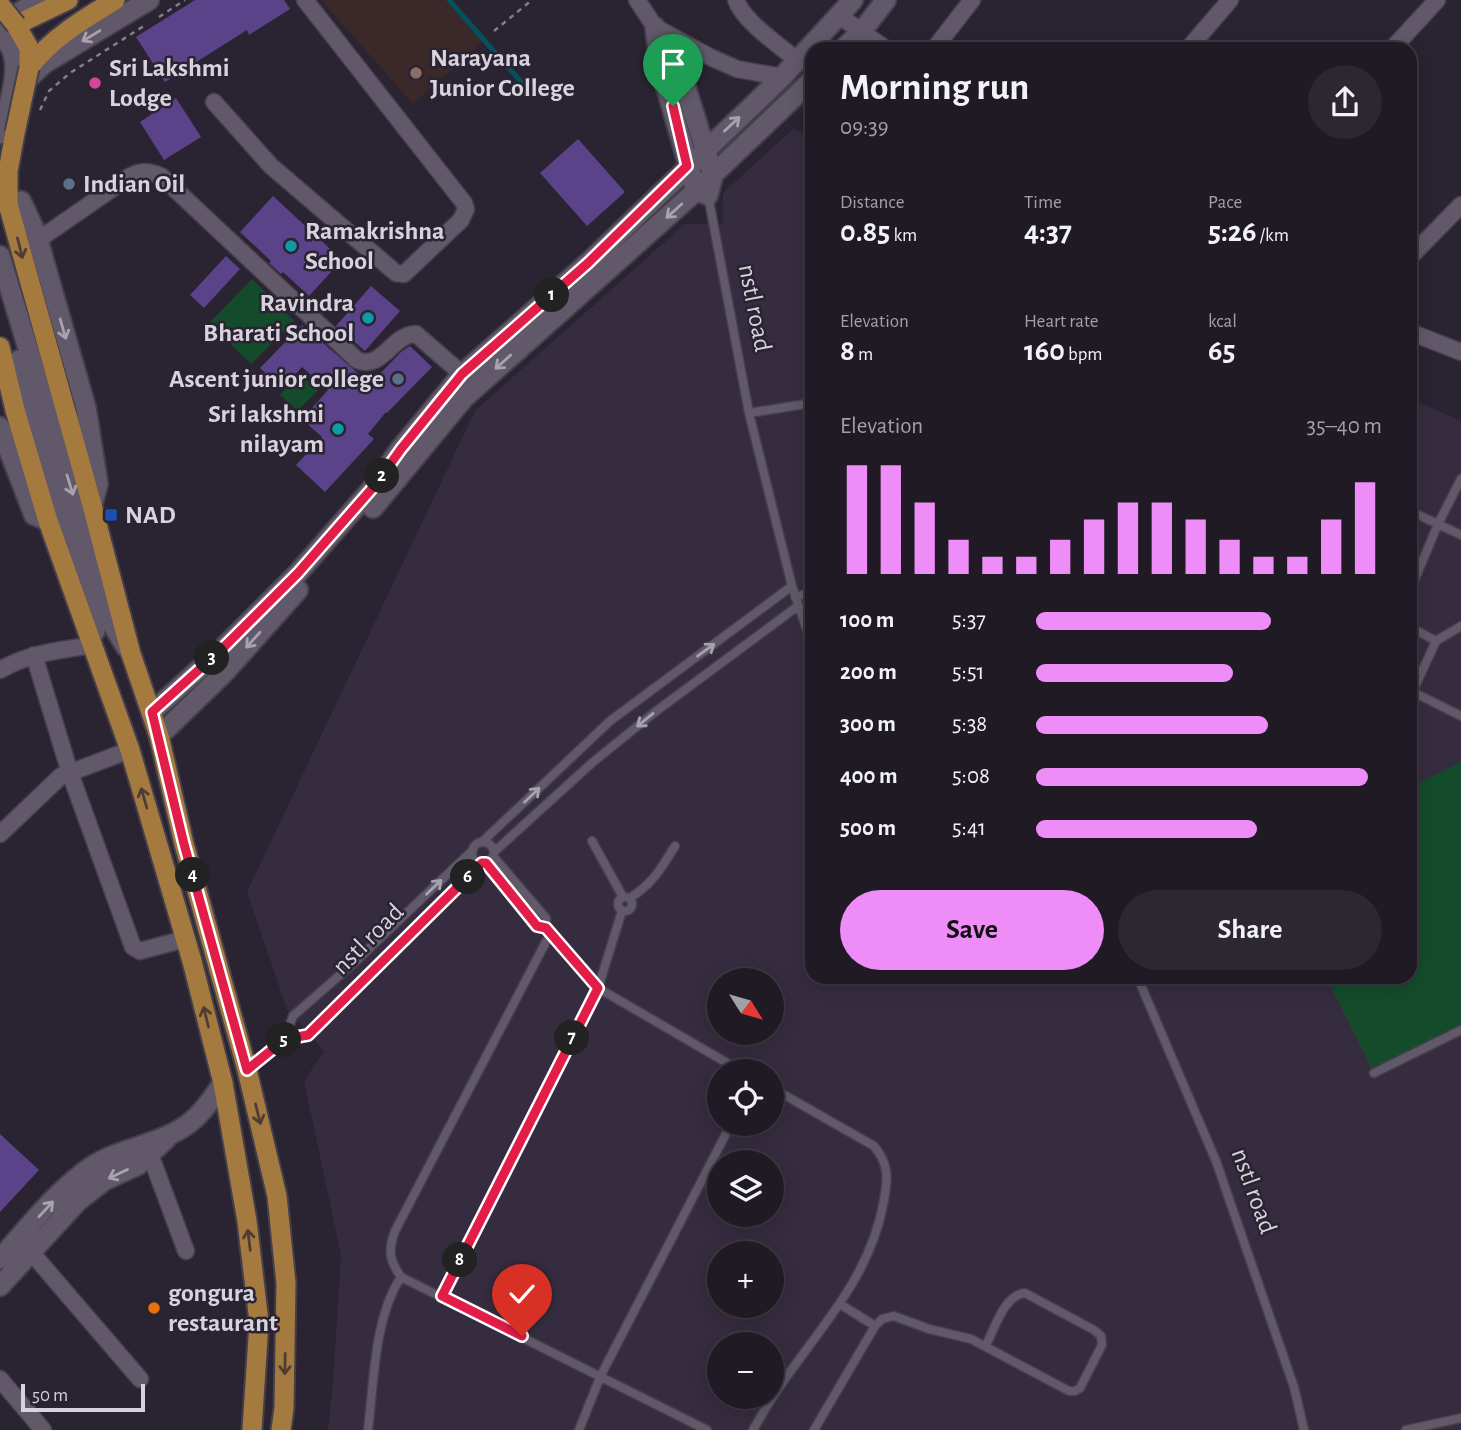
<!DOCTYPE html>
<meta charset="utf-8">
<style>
:root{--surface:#201a25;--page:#2d2732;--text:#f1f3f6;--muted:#a2a1a7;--line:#3d3842;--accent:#ee8cf8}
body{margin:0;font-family:"Alegreya Sans",sans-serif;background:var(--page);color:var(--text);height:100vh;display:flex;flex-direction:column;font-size:26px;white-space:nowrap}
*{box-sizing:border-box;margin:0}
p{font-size:23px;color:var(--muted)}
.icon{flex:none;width:38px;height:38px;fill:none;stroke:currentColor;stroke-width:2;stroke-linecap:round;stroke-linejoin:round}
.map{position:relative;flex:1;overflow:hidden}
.drawer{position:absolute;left:805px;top:42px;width:612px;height:942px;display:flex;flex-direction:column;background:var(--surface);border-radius:21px;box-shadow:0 4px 18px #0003,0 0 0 2px var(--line)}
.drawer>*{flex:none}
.needle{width:46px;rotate:127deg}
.tools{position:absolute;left:707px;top:968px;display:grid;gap:14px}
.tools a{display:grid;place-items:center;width:77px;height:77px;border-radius:50%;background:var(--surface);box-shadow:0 4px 18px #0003,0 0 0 2px var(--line);font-size:35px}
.scale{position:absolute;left:21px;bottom:18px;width:124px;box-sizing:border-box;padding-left:7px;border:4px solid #d7d2dc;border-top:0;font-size:19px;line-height:24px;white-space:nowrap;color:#d7d2dc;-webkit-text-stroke:5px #2a2331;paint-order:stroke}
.pin{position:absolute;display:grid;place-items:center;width:60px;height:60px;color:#fff;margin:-72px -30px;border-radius:50% 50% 50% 0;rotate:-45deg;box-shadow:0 0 7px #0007}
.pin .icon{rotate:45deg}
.km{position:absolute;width:35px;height:35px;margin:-18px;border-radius:50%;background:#222;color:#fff;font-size:19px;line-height:35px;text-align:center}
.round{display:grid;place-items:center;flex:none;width:74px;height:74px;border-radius:37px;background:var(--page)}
.summary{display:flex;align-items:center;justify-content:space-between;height:119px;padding:0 35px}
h1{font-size:38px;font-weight:700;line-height:52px}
.metrics{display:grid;grid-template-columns:repeat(3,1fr);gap:10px;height:119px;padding:7px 35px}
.metrics div{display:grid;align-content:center}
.metrics b{font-size:30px;font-weight:700}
.metrics small{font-size:19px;font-weight:400}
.metrics p{font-size:19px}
.chart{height:196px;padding:14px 35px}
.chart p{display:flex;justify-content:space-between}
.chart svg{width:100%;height:126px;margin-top:7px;stroke:var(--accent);stroke-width:6}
.action{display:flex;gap:14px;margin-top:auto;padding:14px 35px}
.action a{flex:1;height:80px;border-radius:42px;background:var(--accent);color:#111;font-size:28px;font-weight:700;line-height:80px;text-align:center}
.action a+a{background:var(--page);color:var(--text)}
ul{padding:0 35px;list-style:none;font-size:23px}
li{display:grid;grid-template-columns:112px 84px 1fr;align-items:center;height:52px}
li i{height:18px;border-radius:9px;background:var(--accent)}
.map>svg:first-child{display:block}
.built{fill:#362c3f;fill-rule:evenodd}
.education{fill:#3b2828}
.green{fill:#144c2b}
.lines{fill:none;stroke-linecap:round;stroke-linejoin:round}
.stream{stroke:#02515d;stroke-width:5}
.building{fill:#5b438a}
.service-casing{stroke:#453f4b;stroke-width:11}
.minor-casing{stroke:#453f4b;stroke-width:19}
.tertiary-casing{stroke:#453f4b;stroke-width:23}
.primary-casing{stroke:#453f4b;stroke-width:23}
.path{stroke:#857f8b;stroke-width:2.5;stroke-dasharray:5 5;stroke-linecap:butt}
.service{stroke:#615969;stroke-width:8}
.minor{stroke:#615969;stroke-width:16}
.tertiary{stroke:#615969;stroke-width:19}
.primary{stroke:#a57a3f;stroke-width:19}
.primary-bridge-casing{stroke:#453f4b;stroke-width:23;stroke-linecap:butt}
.primary-bridge{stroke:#a57a3f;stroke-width:19}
.oneway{stroke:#a8a2ae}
.oneway2{stroke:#4f3d35}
.route-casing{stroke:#fff;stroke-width:14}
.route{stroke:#e11d48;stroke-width:9}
.education-dot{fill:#8d6e63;stroke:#2a2331;stroke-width:2.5}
.hotel-dot{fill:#d1479c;stroke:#2a2331;stroke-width:2.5}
.service-dot{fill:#5c6f8a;stroke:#2a2331;stroke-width:2.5}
.culture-dot{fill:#0f9aa8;stroke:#2a2331;stroke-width:2.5}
.transit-dot{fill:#1a4fb4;stroke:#2a2331;stroke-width:2.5}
.food-dot{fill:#e8710a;stroke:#2a2331;stroke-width:2.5}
.labels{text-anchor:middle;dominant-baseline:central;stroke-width:5;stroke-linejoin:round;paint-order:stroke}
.poi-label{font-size:26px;font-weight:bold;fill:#d7d2dc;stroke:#2a2331;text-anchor:start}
.street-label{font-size:26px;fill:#d7d2dc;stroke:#2a2331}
</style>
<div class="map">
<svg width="1461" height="1430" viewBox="0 0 1461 1430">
<rect width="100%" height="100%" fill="#2a2331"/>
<path class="built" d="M793,129L812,135V976H1410L1411,399L1461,421V1430H328L333,1383L341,1255L304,1081L324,1051L287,1009L247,892L475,411L685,224H723V193ZM719,980H772V1032H719ZM719,1071H772V1124H719ZM719,1162H772V1214H719ZM719,1253H772V1306H719ZM719,1344H772V1396H719Z"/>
<path class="education" d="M321,0H446L483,41L413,104Z"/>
<path class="green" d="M252,279L294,321L251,364L209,323Z
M300,374L318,390L298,411L280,395Z
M1461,762V1024L1372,1069L1326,977L1410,976L1411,787Z"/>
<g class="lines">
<path class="stream" d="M449,0L522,83"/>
</g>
<path class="building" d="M195,0H284L290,9L249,35L247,30L165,82L136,37Z
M176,98L201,137L164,160L140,122Z
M578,139L625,192L587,226L540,173Z
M273,196L342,260L309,296L283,272L281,274L269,263L271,261L240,232Z
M226,256L240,269L204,308L190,295Z
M371,286L400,311L365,351L336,326Z
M302,325L321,343L322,342L370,384L401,352L410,346L432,367L387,413L386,412L368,434L374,439L325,492L296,465L322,437L302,419L328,390L302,367L282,389L260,368Z
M0,1134L39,1170L0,1212Z"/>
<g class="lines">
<defs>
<path id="service" d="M708,195L749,413L792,586L812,645
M749,413L812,403
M1410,511L1461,535
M1410,591L1438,524L1461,479
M795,597L812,592
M1410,627L1436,641L1413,691
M1436,641L1461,626
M1411,691L1461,716
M592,841L623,897
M482,842L610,721L792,586
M472 853a11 11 0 1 1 22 0a11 11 0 1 1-22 0Z
M494,852L593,762L655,712L798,606
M493,856L546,918V928
M486,863L537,926L546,928L598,988L741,1071
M618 904a7 7 0 1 1 14 0a7 7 0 1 1-14 0Z
M630,898C653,883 661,869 675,846
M550,934L395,1231C388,1250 389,1260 401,1277L707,1430
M1137,976L1216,1161L1294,1387L1304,1430
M285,1039L308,1035L482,863
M247,1070L285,1039L293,1016L356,961L473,850
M1374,1073L1461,1030
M442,1296L598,988L622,911
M840,1304L875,1326
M368,1430C374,1382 374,1318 401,1277
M579,1430L601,1375L731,1124
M753,1430C761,1416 769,1402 778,1389C820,1327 871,1277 884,1200C888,1178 889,1164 874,1146L772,1088
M814,1430L875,1326L882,1319L894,1316L929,1329L971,1339L1069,1391H1075L1080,1388L1102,1345L1101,1336L1094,1330L1025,1293C1004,1295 995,1328 986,1345
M1406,1430L1461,1418"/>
<path id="minor" d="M637,0L655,27L710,57L737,69L782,77
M736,0C743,21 780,46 797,60
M838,15L886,49
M934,49L972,0
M1188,49L1230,0
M1392,49L1437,0
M214,102L271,166L396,273L404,274L461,220L466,209L464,203L305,0
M38,240L129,177C141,170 148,171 161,176L357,360C382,371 392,334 416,334L462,374
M1410,257L1461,205
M1410,332L1461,352
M34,655L70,773L133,947L140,951L185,939
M0,670C29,653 60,650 93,645
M0,834L61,776L130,750
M150,1154L186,1251
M31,1252L140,1379
M0,1379L43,1430"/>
<path id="tertiary" d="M1,24L39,0
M655,27L676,56L705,149L713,176L708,195L696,191L660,66Z
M0,35C3,39 9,43 11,48C22,71 7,111 0,134
M843,49L862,31L886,0
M12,93L45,63L149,0
M21,201L36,233L86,408L98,484L92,505
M0,256L111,622L126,647
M19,360L95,631
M0,427L34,515L48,521
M373,508L464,398L696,191L812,80
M152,712L223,648L298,573L376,484L400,449L462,374L588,263L749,109L782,77L853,0
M159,736L224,673L298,590
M0,1259C28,1228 56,1191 91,1167C121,1147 166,1144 193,1120C205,1110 214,1096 223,1083
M0,1286L78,1201L105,1180L138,1165L166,1139"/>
<path id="primary" d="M29,68C50,39 85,18 115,0
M29,68V48L16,25L68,0
M15,133L8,171V204L92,505L131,654L159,736L184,844L247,1070L277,1196L286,1283L284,1408L281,1430
M0,347L15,410L48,521L130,750L192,961L223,1083L247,1221L259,1322L252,1430"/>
</defs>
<use href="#service" class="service-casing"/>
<use href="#minor" class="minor-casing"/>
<use href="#tertiary" class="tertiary-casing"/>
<use href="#primary" class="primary-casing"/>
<path class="path" d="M159,17L185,0
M494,31L532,0
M40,110L49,91L70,73L147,24"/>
<use href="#service" class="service"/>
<use href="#minor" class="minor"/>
<use href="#tertiary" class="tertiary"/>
<use href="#primary" class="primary"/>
<defs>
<path id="primary-bridge" d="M0,5L16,25
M15,133L29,68"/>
</defs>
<use href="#primary-bridge" class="primary-bridge-casing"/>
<use href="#primary-bridge" class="primary-bridge"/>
</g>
<defs><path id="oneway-shaft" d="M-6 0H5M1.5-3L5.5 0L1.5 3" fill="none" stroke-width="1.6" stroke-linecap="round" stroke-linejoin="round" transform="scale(1.75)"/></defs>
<g class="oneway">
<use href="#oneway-shaft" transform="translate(91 36) rotate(149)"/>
<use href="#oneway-shaft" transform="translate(732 124) rotate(-43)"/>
<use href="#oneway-shaft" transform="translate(674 211) rotate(138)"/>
<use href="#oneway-shaft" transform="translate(63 329) rotate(74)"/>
<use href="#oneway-shaft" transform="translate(503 362) rotate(138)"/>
<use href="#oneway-shaft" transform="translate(70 485) rotate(73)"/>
<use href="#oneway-shaft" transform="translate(253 640) rotate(132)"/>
<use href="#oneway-shaft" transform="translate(706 650) rotate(-36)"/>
<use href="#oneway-shaft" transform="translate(645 720) rotate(141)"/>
<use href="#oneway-shaft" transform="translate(532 795) rotate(-44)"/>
<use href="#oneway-shaft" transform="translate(434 887) rotate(-44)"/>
<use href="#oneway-shaft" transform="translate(118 1174) rotate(155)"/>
<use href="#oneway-shaft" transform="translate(46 1209) rotate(-47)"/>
</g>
<g class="oneway2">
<use href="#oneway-shaft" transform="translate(20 248) rotate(76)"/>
<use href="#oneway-shaft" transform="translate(144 798) rotate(-106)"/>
<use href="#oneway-shaft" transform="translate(206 1017) rotate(-104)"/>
<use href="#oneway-shaft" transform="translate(258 1114) rotate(76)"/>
<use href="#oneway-shaft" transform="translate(249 1240) rotate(-97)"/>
<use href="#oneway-shaft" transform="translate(285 1364) rotate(91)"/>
</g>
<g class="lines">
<defs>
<path id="route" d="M522,1336L442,1296L598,988L546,928L537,926L486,863H482L308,1035L285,1039L247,1070L184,844L152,712L223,648L298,573L376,484L401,449L462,374L588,263L687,166L673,106"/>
</defs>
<use href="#route" class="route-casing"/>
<use href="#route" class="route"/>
</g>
<circle class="education-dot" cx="416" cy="73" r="7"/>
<circle class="hotel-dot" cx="95" cy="83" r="7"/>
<g class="service-dot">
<circle cx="69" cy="184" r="7"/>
<circle cx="398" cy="379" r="7"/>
</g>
<g class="culture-dot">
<circle cx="291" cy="246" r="7"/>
<circle cx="368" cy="318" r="7"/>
<circle cx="338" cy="429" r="7"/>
</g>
<rect class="transit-dot" x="104" y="508" width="14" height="14" rx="3.5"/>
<circle class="food-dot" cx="154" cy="1308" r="7"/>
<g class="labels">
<g class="poi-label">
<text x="430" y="58">Narayana<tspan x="430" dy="30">Junior College</tspan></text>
<text x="109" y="68">Sri Lakshmi<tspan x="109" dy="30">Lodge</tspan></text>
<text x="83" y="184">Indian Oil</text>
<text x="305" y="231">Ramakrishna<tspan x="305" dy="30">School</tspan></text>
<text x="354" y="303" text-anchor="end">Ravindra<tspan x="354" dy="30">Bharati School</tspan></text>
<text x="384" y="379" text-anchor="end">Ascent junior college</text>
<text x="324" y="414" text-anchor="end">Sri lakshmi<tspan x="324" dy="30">nilayam</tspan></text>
<text x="125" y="515">NAD</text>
<text x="168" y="1293">gongura<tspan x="168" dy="30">restaurant</tspan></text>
</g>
<g class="street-label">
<text transform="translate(755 308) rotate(79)">nstl road</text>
<text transform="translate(368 939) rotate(-45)">nstl road</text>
<text transform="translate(1254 1191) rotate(70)">nstl road</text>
</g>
</g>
</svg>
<div class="tools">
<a><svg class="needle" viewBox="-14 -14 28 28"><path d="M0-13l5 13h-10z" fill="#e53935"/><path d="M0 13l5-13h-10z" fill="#a2a1a7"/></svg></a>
<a><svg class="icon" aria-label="locate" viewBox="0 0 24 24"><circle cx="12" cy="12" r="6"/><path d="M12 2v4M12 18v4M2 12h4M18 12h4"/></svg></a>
<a><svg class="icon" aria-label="layers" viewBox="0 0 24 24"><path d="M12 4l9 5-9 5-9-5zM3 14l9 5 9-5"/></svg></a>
<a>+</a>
<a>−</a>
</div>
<div class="scale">50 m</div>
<div class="pin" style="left:673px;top:106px;background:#1e9e55"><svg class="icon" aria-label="arrive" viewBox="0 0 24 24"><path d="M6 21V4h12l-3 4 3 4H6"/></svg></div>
<div class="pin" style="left:522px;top:1336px;background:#d93025"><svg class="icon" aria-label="check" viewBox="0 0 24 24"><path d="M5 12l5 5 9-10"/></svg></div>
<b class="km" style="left:552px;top:295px">1</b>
<b class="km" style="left:382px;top:476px">2</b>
<b class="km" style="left:212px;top:658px">3</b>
<b class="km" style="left:193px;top:875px">4</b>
<b class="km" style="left:284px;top:1040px">5</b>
<b class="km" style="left:468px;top:877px">6</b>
<b class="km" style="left:572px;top:1038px">7</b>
<b class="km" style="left:460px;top:1260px">8</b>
<section class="drawer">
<div class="summary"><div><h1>Morning run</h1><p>09:39</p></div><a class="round"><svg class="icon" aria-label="share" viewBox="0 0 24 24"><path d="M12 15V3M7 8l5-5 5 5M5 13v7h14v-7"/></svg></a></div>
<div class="metrics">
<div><p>Distance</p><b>0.85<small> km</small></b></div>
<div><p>Time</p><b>4:37</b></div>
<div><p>Pace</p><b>5:26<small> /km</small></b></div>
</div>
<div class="metrics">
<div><p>Elevation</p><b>8<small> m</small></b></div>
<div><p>Heart rate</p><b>160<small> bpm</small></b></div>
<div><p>kcal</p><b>65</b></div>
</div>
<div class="chart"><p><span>Elevation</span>35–40 m</p>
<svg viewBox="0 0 160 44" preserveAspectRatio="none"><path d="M5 44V6M15 44V6M25 44V19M35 44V32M45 44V38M55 44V38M65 44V32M75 44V25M85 44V19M95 44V19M105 44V25M115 44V32M125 44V38M135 44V38M145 44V25M155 44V12"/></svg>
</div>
<ul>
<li><b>100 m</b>5:37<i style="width:68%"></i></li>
<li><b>200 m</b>5:51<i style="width:57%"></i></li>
<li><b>300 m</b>5:38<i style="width:67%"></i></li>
<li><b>400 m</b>5:08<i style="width:96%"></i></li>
<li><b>500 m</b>5:41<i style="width:64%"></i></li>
</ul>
<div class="action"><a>Save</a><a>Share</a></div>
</section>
</div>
